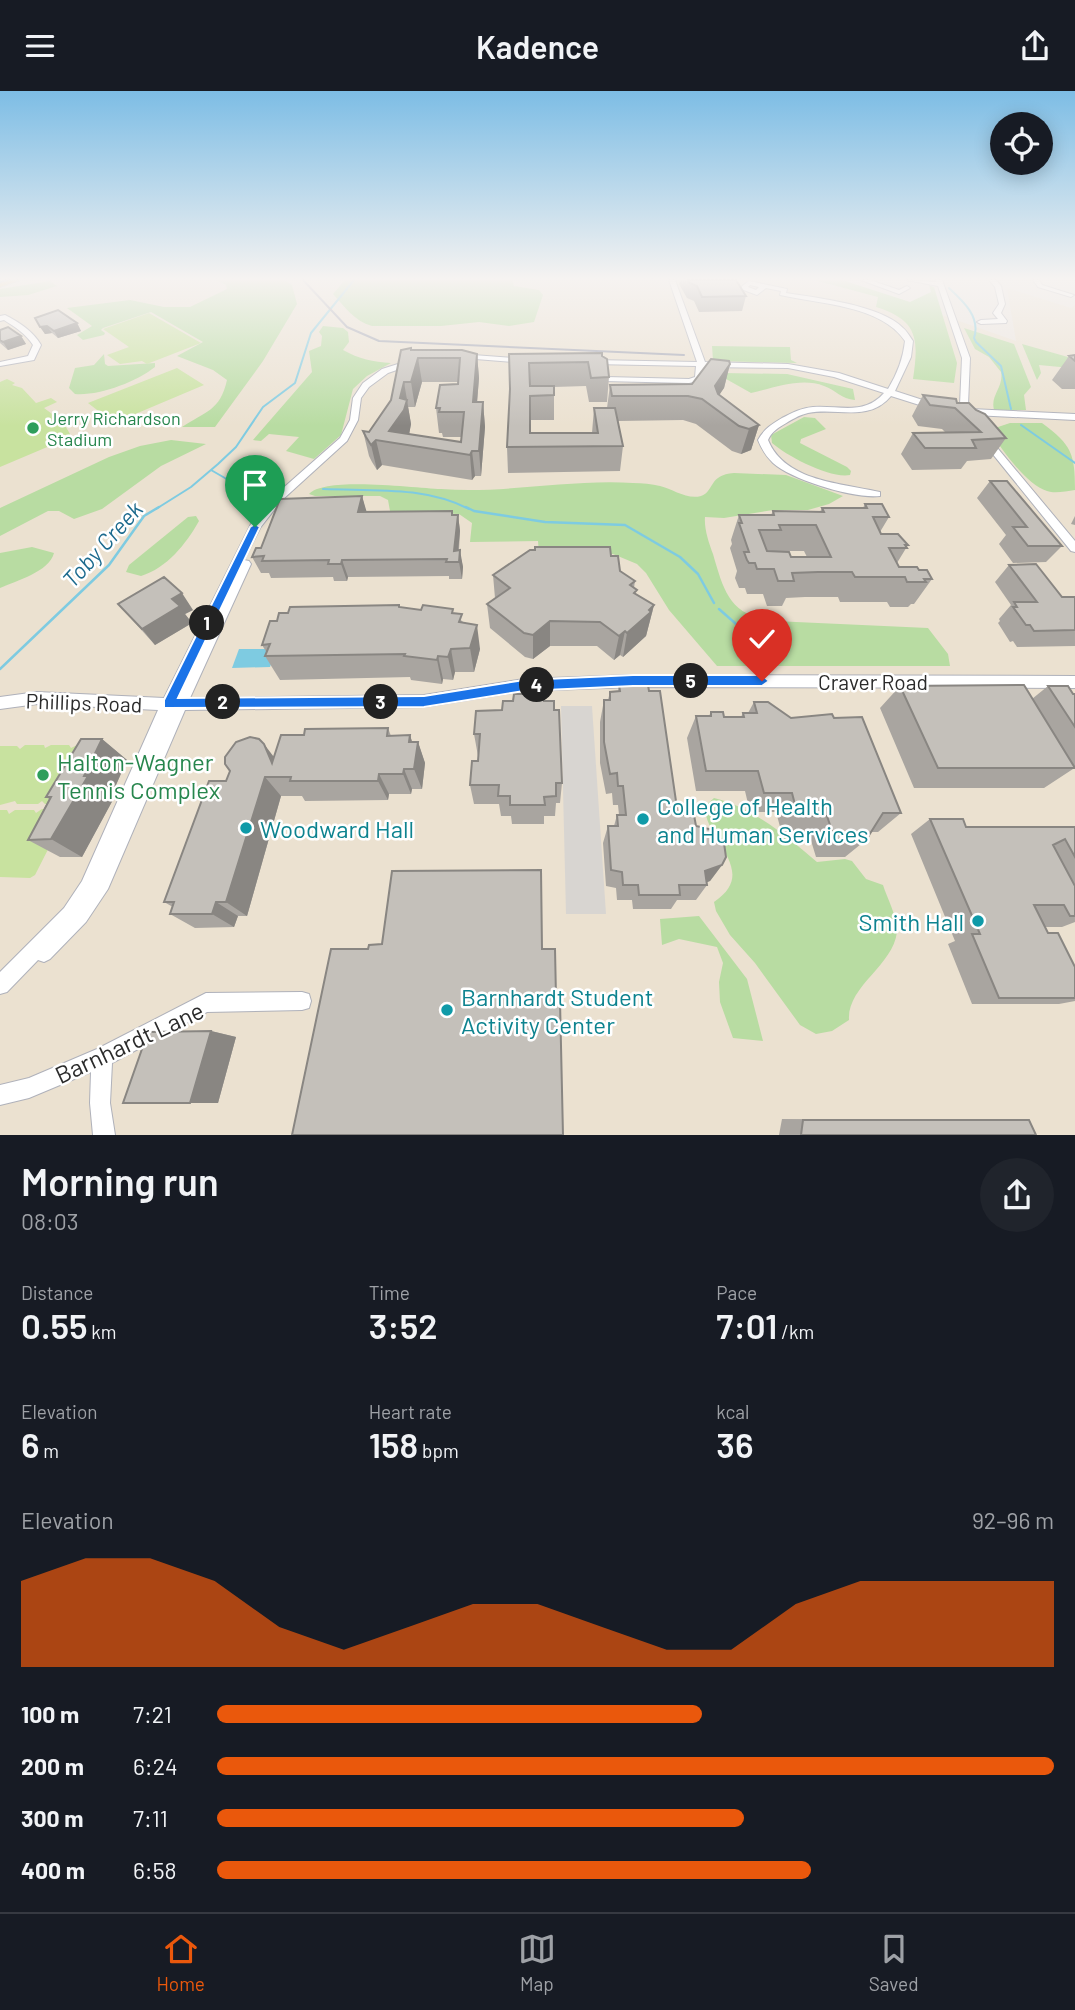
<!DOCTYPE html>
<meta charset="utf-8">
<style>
:root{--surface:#171b24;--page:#20242c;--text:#f1f3f6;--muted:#9ea1a6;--line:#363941;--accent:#ea580c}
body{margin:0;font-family:Barlow,sans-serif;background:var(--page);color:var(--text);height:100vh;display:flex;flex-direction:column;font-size:26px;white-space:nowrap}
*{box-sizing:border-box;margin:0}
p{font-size:23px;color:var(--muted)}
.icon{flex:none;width:38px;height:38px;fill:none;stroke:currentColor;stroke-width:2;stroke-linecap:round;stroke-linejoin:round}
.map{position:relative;height:1044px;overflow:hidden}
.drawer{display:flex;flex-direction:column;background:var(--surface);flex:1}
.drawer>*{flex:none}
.controls{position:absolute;left:990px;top:21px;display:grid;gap:14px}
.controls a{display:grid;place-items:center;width:63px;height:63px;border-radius:50%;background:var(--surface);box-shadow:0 4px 18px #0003;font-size:35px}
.pin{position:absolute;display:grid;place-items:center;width:60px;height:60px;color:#fff;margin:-72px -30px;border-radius:50% 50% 50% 0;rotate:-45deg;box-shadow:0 0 7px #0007}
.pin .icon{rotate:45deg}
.km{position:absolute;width:35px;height:35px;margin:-18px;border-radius:50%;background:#222;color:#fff;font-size:19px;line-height:35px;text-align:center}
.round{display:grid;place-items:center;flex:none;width:74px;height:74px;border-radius:37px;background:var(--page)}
.head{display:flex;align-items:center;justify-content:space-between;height:119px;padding:0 21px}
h1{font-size:38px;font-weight:600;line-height:52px}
.figures{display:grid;grid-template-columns:repeat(3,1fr);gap:10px;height:119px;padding:7px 21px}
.figures div{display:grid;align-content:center}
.figures b{font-size:35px;font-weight:600}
.figures small{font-size:19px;font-weight:400}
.figures p{font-size:19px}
.chart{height:196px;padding:14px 21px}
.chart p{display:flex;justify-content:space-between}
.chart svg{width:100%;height:126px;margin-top:7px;fill:var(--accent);opacity:.7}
ul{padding:0 21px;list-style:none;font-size:23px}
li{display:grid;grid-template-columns:112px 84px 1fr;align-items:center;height:52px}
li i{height:18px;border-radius:9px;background:var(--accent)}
header{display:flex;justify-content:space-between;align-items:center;height:91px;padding:0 21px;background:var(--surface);font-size:32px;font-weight:600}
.tab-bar{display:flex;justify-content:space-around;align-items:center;height:98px;border-top:2px solid var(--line);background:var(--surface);font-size:19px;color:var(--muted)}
.tab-bar a{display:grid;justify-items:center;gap:4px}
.tab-bar .active{color:var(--accent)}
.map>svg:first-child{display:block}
.education{fill:#ebe1d0}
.green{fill:#b8dca2}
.pitch{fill:#c8e29f}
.plaza{fill:#d8d5d1}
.water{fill:#7ecbe1}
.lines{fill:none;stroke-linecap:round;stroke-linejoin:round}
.stream-far1{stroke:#7ecbe1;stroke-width:2}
.stream{stroke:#7ecbe1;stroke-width:2.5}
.minor-casing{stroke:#afb1ba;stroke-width:2}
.major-casing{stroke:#c4c4c4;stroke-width:2}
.minor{fill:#fff;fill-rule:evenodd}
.major{fill:#e1c26e;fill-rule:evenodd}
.tram{stroke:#a2a5b3;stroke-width:2}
.wall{fill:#a9a5a0;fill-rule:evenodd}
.shaded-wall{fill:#898682}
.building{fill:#c4c0ba;stroke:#898682;stroke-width:2;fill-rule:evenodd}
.route{fill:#1a73e8;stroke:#fff;stroke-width:2}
.leisure-dot{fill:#2e9e5b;stroke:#fff;stroke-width:2.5}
.culture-dot{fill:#0f9aa8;stroke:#fff;stroke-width:2.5}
.labels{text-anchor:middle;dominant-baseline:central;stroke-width:5;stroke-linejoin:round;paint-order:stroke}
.far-leisure-label{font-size:18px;fill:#27864d;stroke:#fff;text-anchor:start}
.street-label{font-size:21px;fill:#2b2b2b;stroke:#fff}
.water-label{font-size:23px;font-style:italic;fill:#1d6b8e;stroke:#fff}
.near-leisure-label{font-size:24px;fill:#27864d;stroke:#fff;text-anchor:start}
.near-culture-label{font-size:24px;fill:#0d838f;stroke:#fff;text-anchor:start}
.near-street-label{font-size:24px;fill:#2b2b2b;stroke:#fff}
</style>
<header><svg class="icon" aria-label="menu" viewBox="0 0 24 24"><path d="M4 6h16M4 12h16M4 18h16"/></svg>Kadence<svg class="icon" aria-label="share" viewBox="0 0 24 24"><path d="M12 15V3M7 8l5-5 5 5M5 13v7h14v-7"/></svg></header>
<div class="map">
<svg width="1075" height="1044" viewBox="0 0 1075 1044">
<rect width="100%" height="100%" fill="#ebe5df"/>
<path class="education" d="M22,189H842L1016,250L1007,197L1071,217L1075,214V1044H0V195Z"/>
<path class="green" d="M216,189H285L292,194L297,213L263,270L215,336H182C206,320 220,320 227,289L213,279L177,265L203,251L151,221L103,237L101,239L105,242L104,244L83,249L77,244L92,235L67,217L130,209L164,216H190L227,198L226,194Z
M345,189H512L514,195L539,199L543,204L534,231L509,235L479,231L441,235H372C354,230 345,216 333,203Z
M814,189H842L910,211L931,201L929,194L934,196L957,272L954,292L913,288C919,248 918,229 876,216L878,206Z
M50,190L57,195L28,204L0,206V198Z
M323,235L343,237L348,241L349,251L343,259C359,268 373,271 391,272L367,285L353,298L341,344L314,368L286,360L299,346L269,343L261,350L253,349L312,281L309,260L321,255L322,245L319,241Z
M964,237L1014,253L1031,296L1024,304L1026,319H994C990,304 1004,296 1001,281L989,266L975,258Z
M1022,253L1075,268L1071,277L1039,274L1041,282L1037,289Z
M712,255L790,256L791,269L797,272L716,270L713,269Z
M104,263L105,273L108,275L155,272V276C136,291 99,305 75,303L69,297L75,277L94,274Z
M724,282L787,283L853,298L855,309C841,308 836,299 824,295C801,286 774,297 751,302L719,284Z
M804,326L815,327L826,338L801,348L800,352L847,376L851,380L850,384C830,388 787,365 772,352L771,344Z
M1010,332H1042C1072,354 1075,363 1075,399C1066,400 1055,403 1047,400C1026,394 1001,357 989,339Z
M171,349L206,353L161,375L102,418L74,428L59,420H48L0,445V417L109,366L140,355Z
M734,382L786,384L843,405L829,413L808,419H773L724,427L705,426C704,438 709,452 713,463C724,501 730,525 774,530L928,537L948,563L950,575H717L669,519L646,482L637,473L613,463L539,462L538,450L470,451L472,432L459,423L390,420L388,409L380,405H315L309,403C325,385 415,397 441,398C505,403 569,388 633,392C642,392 652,393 660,395C673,398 687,409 701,405C715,400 708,384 734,382Z
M196,425L199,430C186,453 167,477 141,485L126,481L129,474L188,426Z
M32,456L54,462C49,481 16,490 0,497V462Z
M714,707C752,716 788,746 817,771L845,768L852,770L866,788L883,794C887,807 898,827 897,841C893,875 847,895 849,929L832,940L816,943L800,934L755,872L730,844L716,820L714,811C761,780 703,747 705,715Z
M699,825L747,888L763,950L733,947L720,911L719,891L723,872L717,856L679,848L662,854L660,828Z"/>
<path class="pitch" d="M149,222L201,252L147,273L142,270L120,273L107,264L129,256L103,238Z
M177,277L204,294L114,332L88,312Z
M7,288L15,292L12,294L22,297L36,312L51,307L57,311L44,317L63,331L70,343L68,352L52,354L0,376V291Z
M98,653L68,713H45L42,710L38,713H17L15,710L0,714V655H17L20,658L25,654H44L45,657L51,654H69L71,657L77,654Z
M42,718H65L67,721L35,784L30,787L0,786V719H7L9,723L15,719H34L36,722Z"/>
<path class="plaza" d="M561,615H592L606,823H566Z"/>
<path class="water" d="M239,558H276L270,576L232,577Z"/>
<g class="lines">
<path class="stream-far1" d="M949,197C963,210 981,226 974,247L976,251L1001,275L1011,318
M1021,334L1075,372
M211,379L237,394
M243,397L266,398
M323,398C373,400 424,395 469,418
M156,418L191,396L218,373L236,356L263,316L295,292L311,242L354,189"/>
<path class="stream" d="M466,416L474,420L545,431L625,434L680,466L698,483L714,512
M719,518L770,563
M0,578L109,474L144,425L159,416"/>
<defs>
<path id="minor" d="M669,189H675L705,271L788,273L839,282L888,298C897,283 903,268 905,250C881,214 819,213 780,204L781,200L766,197L757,204L741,198V196L749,190L787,198L786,202C817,207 881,214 903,237C907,240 910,246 913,250L911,266L895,300L935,313V317H929L891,305C868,332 838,316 808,322C799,324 791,329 783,334C776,338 771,342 768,349C785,391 842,392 880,401V405C854,408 792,389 773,372C766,365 762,359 758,349C764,338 772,333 782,327C792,322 801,317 813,316C839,314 864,325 884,302L834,286L788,277L704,276L702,289L689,292L603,290L602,288L606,286L689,288L695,286L696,275L593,273L589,271L593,269L697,271ZM750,194L759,196L756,199L748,196Z
M861,189H870L899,199L907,195L910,197L899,203Z
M907,189L936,191V189H942L970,267L968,314L971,318L1075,323V329L974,324L973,327H967L960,314L962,267L938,195Z
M989,189H996L1001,195L1005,213L1001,222L1007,230L1006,232L981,233L977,231L981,229L998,228L993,222L999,213L995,196Z
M1033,189H1039L1042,194L1074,204L1071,206L1038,196Z
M5,224C19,231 33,240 41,254L34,269L0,275V271L28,265L33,254C26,243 15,236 4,229L0,230V225Z
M460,263L525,268L529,270L525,272L463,267H460Z
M414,268H417V272L388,282L369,296L361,307L358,329L347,350L281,410L260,437L244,469L249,470L251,473L190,607L424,604L524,588L633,584L1075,585V597L633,596L524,600L424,616L185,619L108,798L86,831L50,868L44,871L38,869L7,901L0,903V881L64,817L82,790L158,619L37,613L0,618V606L37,601L164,607L251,433L273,406L340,347L350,329L353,307L363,292L382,278Z
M986,346L989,347L1075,450V461L1071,460L983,351L981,349Z
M302,901L309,903L311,910L309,917L302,919L207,921L112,972L110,1012L115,1044H93L90,1012L91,981L29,1007L0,1014V994L29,987L97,958L206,902Z"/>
<path id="major" d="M6,189H20L0,196V190Z"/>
</defs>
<use href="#minor" class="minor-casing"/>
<use href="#major" class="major-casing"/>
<use href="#minor" class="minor"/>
<use href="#major" class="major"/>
<path class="tram" d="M303,189L347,236L379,250L684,264
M0,191L7,189"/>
</g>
<path class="wall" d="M680,189H736L746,205L742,220L699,221L694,210L687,207L679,193Z
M35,227L77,232L81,240L58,247L52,242L45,243Z
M0,239L21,245L26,253L8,259L0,252Z
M412,259L477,263L479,287L477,311H483L485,336L481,385H475L472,389L382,374L377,379L372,371L369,365L363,340L369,341L391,309ZM422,291H458V293L436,317L439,342H442L443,346H461V351L409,343L411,333L408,316H415Z
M509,263L602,265L609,286L607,311H589L586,295L554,296V329H530V342H592L594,317H607L610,294L692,293L730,273L724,297L719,303L759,334L751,359L741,363L732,360L696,333L683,329L618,330L623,355L620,380L508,382L507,356L510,300Z
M1075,264V298H1062L1052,289L1069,265Z
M923,304L957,312L976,319L1006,347L991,368L967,370L961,378L912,379L901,363L913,342H946L942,338L918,335L912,325Z
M990,390L1062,455L1046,471L1013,472L999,453L1006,444L977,407Z
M362,405L366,421L452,420V424H458L460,440L459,459L463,476L462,488H449V485L348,486L347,490H334L333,486L271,487L269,482H261L252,466L261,457Z
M865,413L889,426L880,441L881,443L908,454L897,472L899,476L919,479L932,488L914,513H911L908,516H890L887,511H840L838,506H805L786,507L782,515H767L763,503H747L745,497H739L735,487L737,480L730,457L732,453L731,449L739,424H771L773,420L820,421L822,417H863ZM772,460H804L807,466H791Z
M1075,425V434L1071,433Z
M611,465L620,480L635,490L634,497L636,504L654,514L646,545L623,566L620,564L614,569L597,555H550L533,568L525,566L490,537L487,513L495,507L493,484Z
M1009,474L1062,506H1075V555L1017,556L1013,550L1010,551L998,532L1000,530L999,528L1011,514L995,491Z
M118,513L193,519L185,523L192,532L155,554Z
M399,514L400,516L454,523L463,531L480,558L474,581H455L453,589L443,588L442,593L411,589L410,586L280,589L265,565L267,562L262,554L277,530Z
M619,594L678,724L696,735L722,774L710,790L707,791V794L696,809H677L671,818H633L632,809H617L616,797L606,795L603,752L608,735H614L617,724H619L618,714H613L612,702L606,703L600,672V631L604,609H608L610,601H618Z
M900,595L1032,608L1048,595L1075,603V678H1073L1044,697H914L880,617Z
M544,610L554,619L562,692L560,712H556L555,725H544V733H512L511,725H501L499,713H474L470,694L478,670V665L474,643L502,619Z
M754,611L791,627H834L901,722L878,741H871L866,749L845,766H816L809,743H782L776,721H750L745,700H696L687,647L696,625H709L711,621L724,626H741L743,622H748Z
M388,637L391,645L410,644L412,651H418L425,672L422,698H412L411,703H389L388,709L305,710L302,705H281L247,825H238L234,836L195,837L170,823L173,816L164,811L226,690L274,665L304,644Z
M102,648L127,669L112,703L115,705L82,766H60L28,749L49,708L46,706Z
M930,728L966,736H1075V831L1062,836H1045L1048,842L1075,876V910L1059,913H972L948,853L955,850L911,743Z
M211,940L236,946L218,1012H123Z
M782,1028L1029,1029L1036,1044H779Z"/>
<path class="shaded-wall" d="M77,232L81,240L58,247L54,240Z
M47,235L52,242L45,243L40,236Z
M21,245L26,253L8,259L3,251Z
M411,257L415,279L418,267L422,291L415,316L411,291Z
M477,263L479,287L475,336L473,311Z
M730,273L724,297L712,315L715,295Z
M404,291L411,333L409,344L389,340Z
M483,311L485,336L481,385L479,360Z
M759,334L751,359L741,363L749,338Z
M376,349L382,374L377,379L371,354Z
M472,360L475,385L472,389L470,364Z
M362,405L367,422L358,421Z
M458,424L460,440L457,471L454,460Z
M460,459L463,476L462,488L459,471Z
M342,469L348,486L347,490L341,473Z
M182,502L193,519L185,523L192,532L155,554L142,538L172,508Z
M654,514L646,545L623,566L627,542Z
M550,530V555L533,568V544Z
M477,534L480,558L474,581L470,557Z
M625,540L620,564L614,569L619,545Z
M451,558L455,581L453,589L448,566Z
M438,565L443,588L442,593L437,569Z
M410,644L416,664L418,651L425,672L422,698L414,678L409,651Z
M102,648L127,669L112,703L115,705L82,766L51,748L84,685Z
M264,653L280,674L272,672Z
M404,678L412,698L411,703L403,683Z
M379,683L389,703L388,709L378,690Z
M265,686L281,705L247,825L226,811Z
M722,774L710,790L700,794L705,780Z
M216,811L238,825L234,836L212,823Z
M211,940L236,946L218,1012H190Z"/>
<path class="building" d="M688,189H736L746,205L702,206L697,195L690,192Z
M58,219L77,232L54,240L47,235L40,236L35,227Z
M8,236L21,245L3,251L0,249V239Z
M411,257V259H462L477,263L473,311H483L479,360H472L470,364L376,349L371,354L366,346L363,340L369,341L391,309L401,259ZM418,267H460L458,293L440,294L436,317H440L439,321H464L461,351L389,340L404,319L407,309L400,307L404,291H411Z
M602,262V265L607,268L609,286L591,287L588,271L529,272L530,295H554V304L530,305V342H598L594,317H615L623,355L507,356L510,298L509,263Z
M1075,264V270L1069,265Z
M711,268L729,270L730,273L715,295L718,303L759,334L749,338L739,335L702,308L688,305H612L610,294L692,293Z
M923,304L956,308L957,312H969L976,319L985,323L1006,347L972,349L976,357H925L913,342L981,341L955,317L930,314Z
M990,390H1007L1062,455H1028L1013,436H1027Z
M362,405L358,421L452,420V424H458L454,460L460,459L459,471H446L447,468L342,469L341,473H328L329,469L262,470L264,465L252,466L256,457H261L280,408Z
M865,413H882L889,426H873L881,443H898L908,454H905L907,457H889L899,476H917L919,479H927L932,488H924L926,491H907L905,486H855L852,481H818L792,482L794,490H778L774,478H757L755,472H749L747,469L744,461H749L739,432H742L739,424H774L773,420L824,421L822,417H867ZM779,434H816L831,466H791L789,461L767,460L759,439H781Z
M535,456H610L611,465H618L620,480L635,490L630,494L637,499L634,502L654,514L649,519L651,521L627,542L625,540L619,545L600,531L550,530L533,544L524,542L487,513L510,497L493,484L530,459H535Z
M1036,473L1062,506H1075V539L1034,540L1030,534H1026L1013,516H1017L1014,511H1037L1009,474Z
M164,486L182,502L172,508L180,515L142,538L118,513Z
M399,514V516L421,519L423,514L453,518L452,522L462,523L459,531L477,534L470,557L451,558L448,566L438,565L437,569L404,565L405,563L265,565L270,553L262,554L270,530H277L279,522H288L290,516Z
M642,592L648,594L649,600H660L678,724H694L696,735L713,739L724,752L726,766L722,774L705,780L707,794H679L680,804H639L638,794H623L622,781L611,779L608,735H618L617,724H626L623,695H618L617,682L610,683L604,651V609H610V601L620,600L619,594Z
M1024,594L1075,677H938L900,595Z
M1048,595H1068L1073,603H1075V636Z
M514,603H544V610H554V619H559L562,692H556V705L544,706L545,714H510V705H498L499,694H470L472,670H478L480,643H474L476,620L502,619L503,610H513Z
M754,611H768L791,627L832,623L834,627L862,626L901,722H883L866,749H835L827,725H798L792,702H764L758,680H706L696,625H711V621H723L724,626H744L743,622H757Z
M388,637L387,645L410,644L409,651H418L414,678H404L403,683H379L378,690H290L291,686H265L226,811H216L212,823H170L174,811H164L209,690H226L230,680L225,673V666L236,651L250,646L259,648L264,653L272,672L281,644H304L305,638Z
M81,648H102L84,685H88L51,748L28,749L51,706H46Z
M930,728H963L966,736H1075V766L1065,748L1053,754L1075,795V825H1070L1064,814H1034L1048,842H1058L1075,876V907H999L972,843H980Z
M541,779L542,858H555L556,906L560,910L563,1044H292L331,858H368L369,854L382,853L392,780Z
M211,940L190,1012H123L148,941Z
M803,1029H1029L1036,1044H801Z"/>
<linearGradient id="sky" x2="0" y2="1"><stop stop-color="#7dbde5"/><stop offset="0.56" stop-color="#f6f3f1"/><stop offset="1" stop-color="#f6f3f1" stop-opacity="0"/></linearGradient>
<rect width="1075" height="335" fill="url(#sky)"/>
<path class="route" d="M255,433L260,436L178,607L424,605L524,589L633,584H762L769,590L762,595H633L524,600L424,616L164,617V609L250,436Z"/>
<g class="leisure-dot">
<circle cx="33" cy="337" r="7"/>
<circle cx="43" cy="684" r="7"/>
</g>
<g class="culture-dot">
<circle cx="643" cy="728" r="7"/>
<circle cx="246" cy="737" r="7"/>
<circle cx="978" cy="830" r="7"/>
<circle cx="447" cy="919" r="7"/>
</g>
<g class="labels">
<g class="far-leisure-label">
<text x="47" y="327">Jerry Richardson<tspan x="47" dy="21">Stadium</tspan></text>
</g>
<g class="street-label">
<text x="873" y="590">Craver Road</text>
<text transform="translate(84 611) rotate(2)">Phillips Road</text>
</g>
<g class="water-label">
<text transform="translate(102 453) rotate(-48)">Toby Creek</text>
</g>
<g class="near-leisure-label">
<text x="57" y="670">Halton-Wagner<tspan x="57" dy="28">Tennis Complex</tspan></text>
</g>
<g class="near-culture-label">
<text x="657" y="714">College of Health<tspan x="657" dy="28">and Human Services</tspan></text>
<text x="260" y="737">Woodward Hall</text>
<text x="964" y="830" text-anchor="end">Smith Hall</text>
<text x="461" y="905">Barnhardt Student<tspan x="461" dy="28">Activity Center</tspan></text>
</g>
<g class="near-street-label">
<text transform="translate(129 951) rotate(-25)">Barnhardt Lane</text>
</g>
</g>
</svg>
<div class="controls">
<a><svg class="icon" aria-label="locate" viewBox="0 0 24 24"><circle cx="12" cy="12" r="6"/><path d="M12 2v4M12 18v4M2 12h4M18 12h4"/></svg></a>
</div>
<div class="pin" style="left:255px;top:436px;background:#1e9e55"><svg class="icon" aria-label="arrive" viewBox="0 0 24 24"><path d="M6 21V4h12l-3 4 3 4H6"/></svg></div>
<div class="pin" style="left:762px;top:590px;background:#d93025"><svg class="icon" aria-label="check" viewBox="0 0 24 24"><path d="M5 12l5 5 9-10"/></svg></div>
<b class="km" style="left:207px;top:532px">1</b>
<b class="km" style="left:223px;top:611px">2</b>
<b class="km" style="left:381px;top:611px">3</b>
<b class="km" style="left:537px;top:594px">4</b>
<b class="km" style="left:691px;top:590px">5</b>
</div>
<section class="drawer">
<div class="head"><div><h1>Morning run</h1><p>08:03</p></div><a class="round"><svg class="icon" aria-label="share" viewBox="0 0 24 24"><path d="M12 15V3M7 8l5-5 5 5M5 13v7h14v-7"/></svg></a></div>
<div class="figures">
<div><p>Distance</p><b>0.55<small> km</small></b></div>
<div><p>Time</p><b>3:52</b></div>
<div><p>Pace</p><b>7:01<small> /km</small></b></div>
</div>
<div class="figures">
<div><p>Elevation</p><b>6<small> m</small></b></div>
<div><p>Heart rate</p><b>158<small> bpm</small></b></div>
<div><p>kcal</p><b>36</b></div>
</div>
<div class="chart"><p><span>Elevation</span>92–96 m</p>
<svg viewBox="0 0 160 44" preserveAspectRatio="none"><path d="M0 44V14L10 6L20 6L30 14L40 30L50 38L60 30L70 22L80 22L90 30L100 38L110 38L120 22L130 14L140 14L150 14L160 14V44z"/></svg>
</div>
<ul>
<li><b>100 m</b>7:21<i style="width:58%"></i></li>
<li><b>200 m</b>6:24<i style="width:100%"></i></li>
<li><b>300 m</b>7:11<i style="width:63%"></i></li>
<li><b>400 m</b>6:58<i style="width:71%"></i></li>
</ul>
</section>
<nav class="tab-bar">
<a class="active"><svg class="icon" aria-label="home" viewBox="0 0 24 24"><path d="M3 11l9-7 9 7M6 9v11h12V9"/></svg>Home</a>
<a><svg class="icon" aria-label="map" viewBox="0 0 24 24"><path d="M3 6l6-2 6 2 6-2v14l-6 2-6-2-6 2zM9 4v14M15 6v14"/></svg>Map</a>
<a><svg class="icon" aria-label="saved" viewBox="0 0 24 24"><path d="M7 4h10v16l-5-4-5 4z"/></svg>Saved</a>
</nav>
